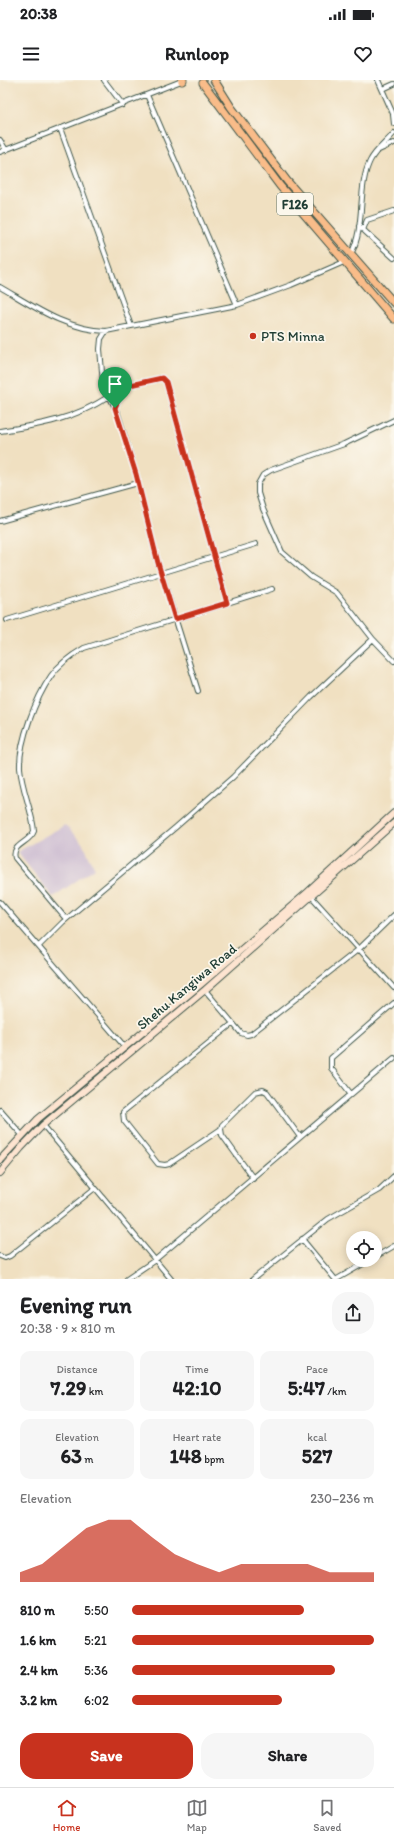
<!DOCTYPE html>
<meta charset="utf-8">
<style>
:root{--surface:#fff;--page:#f6f6f6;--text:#202124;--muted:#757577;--line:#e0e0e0;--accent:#c8321e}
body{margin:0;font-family:Itim,sans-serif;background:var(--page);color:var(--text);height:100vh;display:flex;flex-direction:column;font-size:15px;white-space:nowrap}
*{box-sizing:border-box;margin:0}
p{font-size:13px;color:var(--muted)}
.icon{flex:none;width:22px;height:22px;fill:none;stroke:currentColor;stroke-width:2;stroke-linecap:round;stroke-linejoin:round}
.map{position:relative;height:1199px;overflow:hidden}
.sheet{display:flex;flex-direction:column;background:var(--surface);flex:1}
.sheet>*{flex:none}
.buttons{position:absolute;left:346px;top:1151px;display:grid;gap:8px}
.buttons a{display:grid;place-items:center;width:36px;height:36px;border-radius:50%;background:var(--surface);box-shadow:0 2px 10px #0003;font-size:20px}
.pin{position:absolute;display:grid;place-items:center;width:34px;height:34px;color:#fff;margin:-41px -17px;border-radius:50% 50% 50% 0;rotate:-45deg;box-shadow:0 0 4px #0007}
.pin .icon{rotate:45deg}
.round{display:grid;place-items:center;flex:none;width:42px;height:42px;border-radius:16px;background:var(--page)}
.summary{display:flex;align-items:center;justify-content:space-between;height:68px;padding:0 20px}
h1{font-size:22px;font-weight:800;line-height:30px}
.stats{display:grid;grid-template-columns:repeat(3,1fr);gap:6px;height:68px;padding:4px 20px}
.stats div{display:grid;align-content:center;border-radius:10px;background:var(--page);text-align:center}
.stats b{font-size:20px;font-weight:800}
.stats small{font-size:11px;font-weight:400}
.stats p{font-size:11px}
.chart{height:112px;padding:8px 20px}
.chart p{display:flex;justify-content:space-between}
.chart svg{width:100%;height:72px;margin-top:4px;fill:var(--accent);opacity:.7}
.cta{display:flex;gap:8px;margin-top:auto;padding:8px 20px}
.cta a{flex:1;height:46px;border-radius:16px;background:var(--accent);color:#fff;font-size:16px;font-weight:800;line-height:46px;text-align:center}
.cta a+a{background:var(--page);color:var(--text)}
ul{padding:0 20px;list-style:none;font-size:13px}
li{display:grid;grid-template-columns:64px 48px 1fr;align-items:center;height:30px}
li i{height:10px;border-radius:5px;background:var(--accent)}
.status{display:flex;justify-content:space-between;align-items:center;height:28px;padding:0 20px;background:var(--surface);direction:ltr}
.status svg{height:11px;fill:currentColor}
header{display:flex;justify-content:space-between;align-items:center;height:52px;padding:0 20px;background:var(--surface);font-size:18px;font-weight:800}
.menu{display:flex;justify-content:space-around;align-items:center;height:56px;border-top:1px solid var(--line);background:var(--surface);font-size:11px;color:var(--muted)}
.menu a{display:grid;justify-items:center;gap:2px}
.menu .active{color:var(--accent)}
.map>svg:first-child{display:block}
.industrial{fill:#cebed2}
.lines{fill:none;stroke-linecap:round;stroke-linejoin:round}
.minor-casing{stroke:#3e5549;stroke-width:6}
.secondary-casing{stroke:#3e5549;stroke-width:8}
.primary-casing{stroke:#3e5549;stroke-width:9}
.minor{stroke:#fff;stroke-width:4}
.secondary{stroke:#fde4d0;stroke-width:6}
.primary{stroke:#f9bc89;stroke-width:7}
.route-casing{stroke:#fff;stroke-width:8}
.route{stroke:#c8321e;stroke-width:5}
.poi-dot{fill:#c8321e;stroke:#fbf7ec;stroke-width:1.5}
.labels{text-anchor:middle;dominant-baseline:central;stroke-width:3.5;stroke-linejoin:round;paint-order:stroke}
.shield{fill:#fbf7ec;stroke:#61756b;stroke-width:1}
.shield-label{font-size:13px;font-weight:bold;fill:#1f3d34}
.poi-label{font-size:14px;fill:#1f3d34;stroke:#fbf7ec;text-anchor:start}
.street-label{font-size:14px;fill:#1f3d34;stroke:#fbf7ec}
</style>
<div class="status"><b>20:38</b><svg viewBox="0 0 49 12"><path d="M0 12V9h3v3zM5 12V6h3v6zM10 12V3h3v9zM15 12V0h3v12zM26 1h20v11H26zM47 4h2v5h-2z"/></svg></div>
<header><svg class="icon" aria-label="menu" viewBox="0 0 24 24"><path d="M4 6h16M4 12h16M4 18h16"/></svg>Runloop<svg class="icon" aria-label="heart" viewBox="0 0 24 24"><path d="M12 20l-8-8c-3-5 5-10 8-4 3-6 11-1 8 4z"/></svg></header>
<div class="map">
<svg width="394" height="1199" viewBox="0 0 394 1199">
<rect width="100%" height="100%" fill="#fbf7ec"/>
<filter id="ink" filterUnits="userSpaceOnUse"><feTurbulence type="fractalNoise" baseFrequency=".025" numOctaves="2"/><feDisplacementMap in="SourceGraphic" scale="8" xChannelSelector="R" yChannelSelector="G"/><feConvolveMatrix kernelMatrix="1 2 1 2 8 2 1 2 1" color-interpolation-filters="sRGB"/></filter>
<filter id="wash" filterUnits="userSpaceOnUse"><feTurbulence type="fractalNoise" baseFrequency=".012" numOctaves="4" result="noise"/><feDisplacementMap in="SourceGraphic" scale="16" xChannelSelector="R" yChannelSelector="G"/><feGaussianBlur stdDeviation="0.9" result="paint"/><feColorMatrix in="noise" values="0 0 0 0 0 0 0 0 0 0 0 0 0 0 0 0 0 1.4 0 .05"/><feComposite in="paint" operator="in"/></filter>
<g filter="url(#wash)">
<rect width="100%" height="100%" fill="#f0e0c1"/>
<path class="industrial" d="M65,745L83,764L95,788L53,817L17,772Z"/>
</g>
<g filter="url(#ink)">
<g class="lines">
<defs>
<path id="minor" d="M104,0L123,25
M378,0L394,36
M383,9L394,4
M147,15L237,225
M393,35L394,44
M60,48L131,246
M0,60L6,70
M379,70L394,63
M0,72L184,0
M359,146L394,178
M363,150L367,140L394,131
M351,174C366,146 357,107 370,81C376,69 386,63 394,53
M0,207C33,226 66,250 106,251L237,225L291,205L344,182
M106,251L101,259L100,269L103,303L118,334L136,394L158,483L198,611
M115,328L122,310L130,305L162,298L166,302L227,523
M394,340L344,364L271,390L263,395L258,404V413L263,429L282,472L311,497L337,513L373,559L394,581
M0,351C40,345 74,339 108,317
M0,441L138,403
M7,540L256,464
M311,816L394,908
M0,822L125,967
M66,839L15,778C11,764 30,763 34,751C32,730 22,710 20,688C19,661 36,618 51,596C59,584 72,575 84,568L272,509
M39,866L63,842L176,747L233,697L311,617L373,559
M205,910L241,953L247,955L251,954L359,869L394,835
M351,1014L331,988V978L394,923
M0,1030L22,1055
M43,1045L171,1199
M221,1049L169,1084L165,1085L158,1084L124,1041L123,1032L232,944
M253,1098L222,1055L221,1049L222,1045L255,1012L263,1010L267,1012L300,1057
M302,1159L335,1199
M0,1176L5,1178L10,1176L95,1108
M375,1177L394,1166
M127,1199L155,1180L394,978
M253,1199L328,1139L379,1110L394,1096
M337,1199L370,1180"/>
<path id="secondary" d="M0,1080L38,1039L200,905L308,812L394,733
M0,1093L21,1068L43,1045L205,910L394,743"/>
<path id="primary" d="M214,0L231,27L287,101L394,223
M182,1L183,0
M203,3L280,106L394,239"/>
</defs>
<use href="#minor" class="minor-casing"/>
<use href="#secondary" class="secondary-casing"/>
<use href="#primary" class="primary-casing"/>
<use href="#minor" class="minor"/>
<use href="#secondary" class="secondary"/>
<use href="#primary" class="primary"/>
</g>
</g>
<g class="lines" filter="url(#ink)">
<defs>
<path id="route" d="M162,298L166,302L227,523L175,539L158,483L136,394L115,328L122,310L130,305Z"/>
</defs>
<use href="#route" class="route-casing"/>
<use href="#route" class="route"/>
</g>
<circle class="poi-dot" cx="253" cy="256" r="4"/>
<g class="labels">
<rect class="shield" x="277" y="113" width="36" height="22" rx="3"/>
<g class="shield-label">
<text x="295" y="124">F126</text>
</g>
<g class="poi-label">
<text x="261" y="256">PTS Minna</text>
</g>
<g class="street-label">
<text transform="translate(187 907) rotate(-40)">Shehu Kangiwa Road</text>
</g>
</g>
</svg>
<div class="buttons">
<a><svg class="icon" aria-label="locate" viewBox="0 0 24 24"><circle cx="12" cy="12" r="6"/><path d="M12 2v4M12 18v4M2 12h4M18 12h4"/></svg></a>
</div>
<div class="pin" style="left:115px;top:328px;background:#1e9e55"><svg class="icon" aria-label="arrive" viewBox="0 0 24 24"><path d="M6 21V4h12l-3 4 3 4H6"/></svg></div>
</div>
<section class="sheet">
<div class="summary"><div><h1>Evening run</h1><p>20:38 · 9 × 810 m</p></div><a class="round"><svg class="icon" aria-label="share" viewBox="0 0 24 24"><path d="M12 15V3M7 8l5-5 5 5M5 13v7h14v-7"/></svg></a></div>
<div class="stats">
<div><p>Distance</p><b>7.29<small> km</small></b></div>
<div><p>Time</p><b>42:10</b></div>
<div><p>Pace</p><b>5:47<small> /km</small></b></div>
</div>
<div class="stats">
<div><p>Elevation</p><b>63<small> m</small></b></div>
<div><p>Heart rate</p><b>148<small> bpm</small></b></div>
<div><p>kcal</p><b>527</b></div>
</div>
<div class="chart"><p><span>Elevation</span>230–236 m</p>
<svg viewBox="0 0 160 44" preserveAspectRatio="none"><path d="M0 44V38L10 33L20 22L30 11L40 6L50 6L60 17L70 27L80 33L90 38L100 33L110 33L120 33L130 33L140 38L150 38L160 38V44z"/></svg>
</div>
<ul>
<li><b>810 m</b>5:50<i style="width:71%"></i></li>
<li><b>1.6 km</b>5:21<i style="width:100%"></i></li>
<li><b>2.4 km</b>5:36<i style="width:84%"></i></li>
<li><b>3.2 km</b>6:02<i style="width:62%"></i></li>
</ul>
<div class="cta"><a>Save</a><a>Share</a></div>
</section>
<nav class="menu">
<a class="active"><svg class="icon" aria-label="home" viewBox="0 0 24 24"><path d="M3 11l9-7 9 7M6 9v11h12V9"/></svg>Home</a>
<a><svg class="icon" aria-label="map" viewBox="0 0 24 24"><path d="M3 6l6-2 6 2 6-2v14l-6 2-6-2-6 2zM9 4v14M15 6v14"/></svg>Map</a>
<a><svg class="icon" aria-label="saved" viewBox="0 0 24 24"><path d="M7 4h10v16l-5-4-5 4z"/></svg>Saved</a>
</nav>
